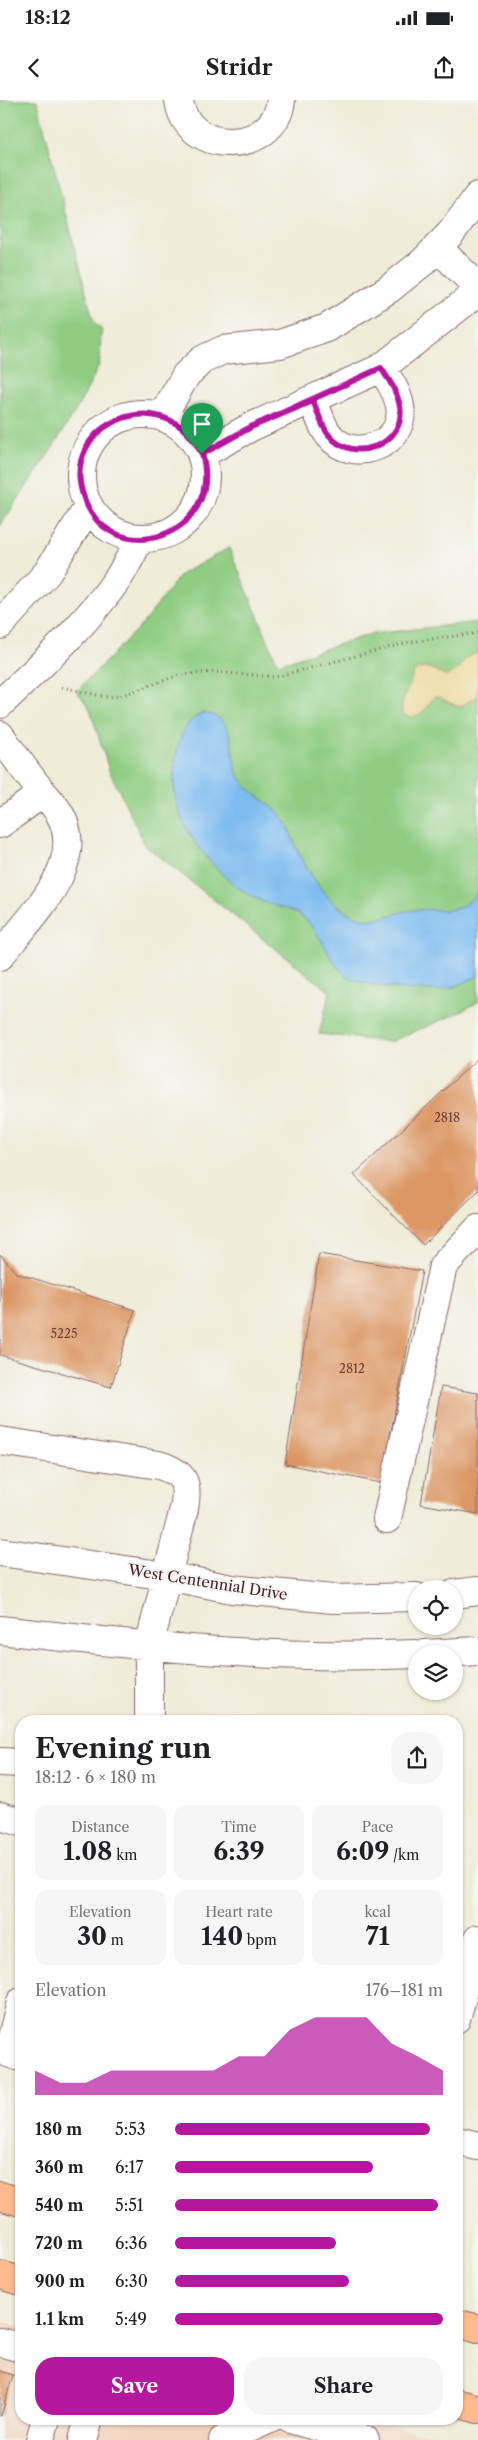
<!DOCTYPE html>
<meta charset="utf-8">
<style>
:root{--surface:#fff;--page:#f6f6f6;--text:#202124;--muted:#757577;--accent:#b5179e}
body{margin:0;font-family:"Libre Caslon Text",serif;background:var(--page);color:var(--text);height:100vh;display:flex;flex-direction:column;font-size:19px;white-space:nowrap}
*{box-sizing:border-box;margin:0}
p{font-size:16px;color:var(--muted)}
.icon{flex:none;width:28px;height:28px;fill:none;stroke:currentColor;stroke-width:2;stroke-linecap:round;stroke-linejoin:round}
.map{position:relative;flex:1;overflow:hidden}
.details{position:absolute;left:15px;top:1615px;width:448px;height:710px;display:flex;flex-direction:column;background:var(--surface);border-radius:20px;box-shadow:0 1px 4px #0004}
.details>*{flex:none}
.buttons{position:absolute;left:408px;top:1480px;display:grid;gap:10px}
.buttons a{display:grid;place-items:center;width:55px;height:55px;border-radius:50%;background:var(--surface);box-shadow:0 1px 4px #0004;font-size:25px}
.pin{position:absolute;display:grid;place-items:center;width:42px;height:42px;color:#fff;margin:-51px -21px;border-radius:50% 50% 50% 0;rotate:-45deg;box-shadow:0 0 5px #0007}
.pin .icon{rotate:45deg}
.round{display:grid;place-items:center;flex:none;width:52px;height:52px;border-radius:20px;background:var(--page)}
.headline{display:flex;align-items:center;justify-content:space-between;height:85px;padding:0 20px}
h1{font-size:28px;font-weight:800;line-height:38px}
.stats{display:grid;grid-template-columns:repeat(3,1fr);gap:8px;height:85px;padding:5px 20px}
.stats div{display:grid;align-content:center;border-radius:12px;background:var(--page);text-align:center}
.stats b{font-size:25px;font-weight:800}
.stats small{font-size:14px;font-weight:400}
.stats p{font-size:14px}
.chart{height:140px;padding:10px 20px}
.chart p{display:flex;justify-content:space-between}
.chart svg{width:100%;height:90px;margin-top:5px;fill:var(--accent);opacity:.7}
.cta{display:flex;gap:10px;margin-top:auto;padding:10px 20px}
.cta a{flex:1;height:58px;border-radius:20px;background:var(--accent);color:#fff;font-size:20px;font-weight:800;line-height:58px;text-align:center}
.cta a+a{background:var(--page);color:var(--text)}
ul{padding:0 20px;list-style:none;font-size:16px}
li{display:grid;grid-template-columns:80px 60px 1fr;align-items:center;height:38px}
li i{height:12px;border-radius:6px;background:var(--accent)}
.status{display:flex;justify-content:space-between;align-items:center;height:35px;padding:0 25px;background:var(--surface);direction:ltr}
.status svg{height:14px;fill:currentColor}
header{display:flex;justify-content:space-between;align-items:center;height:65px;padding:0 20px;background:var(--surface);font-size:22px;font-weight:800}
.map>svg:first-child{display:block}
.built{fill:#f3d4bf}
.green{fill:#90cd83;stroke:#6d7657}
.sand{fill:#eeda9e;stroke:#9c7c64}
.water{fill:#7dbbf0;stroke:#646d8e}
.building{fill:#dc9664}
.lines{fill:none;stroke-linecap:round;stroke-linejoin:round}
.minor-casing{stroke:#846768;stroke-width:30}
.major-casing{stroke:#846768;stroke-width:30}
.path{stroke:#846768;stroke-width:3;stroke-dasharray:1 4;stroke-linecap:butt}
.minor{stroke:#fff;stroke-width:28}
.major{stroke:#fcba8d;stroke-width:28}
.route-casing{stroke:#fff;stroke-width:10}
.route{stroke:#b5179e;stroke-width:6}
.labels{text-anchor:middle;dominant-baseline:central;stroke-width:4.5;stroke-linejoin:round;paint-order:stroke}
.number-label{font-size:12px;fill:#6e3d39}
.street-label{font-size:15px;fill:#4a1f2b;stroke:#f6f6f2}
</style>
<div class="status"><b>18:12</b><svg viewBox="0 0 49 12"><path d="M0 12V9h3v3zM5 12V6h3v6zM10 12V3h3v9zM15 12V0h3v12zM26 1h20v11H26zM47 4h2v5h-2z"/></svg></div>
<header><svg class="icon" aria-label="back" viewBox="0 0 24 24"><path d="M15 5l-7 7 7 7"/></svg>Stridr<svg class="icon" aria-label="share" viewBox="0 0 24 24"><path d="M12 15V3M7 8l5-5 5 5M5 13v7h14v-7"/></svg></header>
<div class="map">
<svg width="478" height="2340" viewBox="0 0 478 2340">
<rect width="100%" height="100%" fill="#f6f6f2"/>
<filter id="ink" filterUnits="userSpaceOnUse"><feTurbulence type="fractalNoise" baseFrequency=".02" numOctaves="2"/><feDisplacementMap in="SourceGraphic" scale="10" xChannelSelector="R" yChannelSelector="G"/><feConvolveMatrix kernelMatrix="1 2 1 2 8 2 1 2 1" color-interpolation-filters="sRGB"/></filter>
<filter id="wash" filterUnits="userSpaceOnUse"><feTurbulence type="fractalNoise" baseFrequency=".0096" numOctaves="4" result="noise"/><feDisplacementMap in="SourceGraphic" scale="20" xChannelSelector="R" yChannelSelector="G"/><feGaussianBlur stdDeviation="1.12" result="paint"/><feColorMatrix in="noise" values="0 0 0 0 0 0 0 0 0 0 0 0 0 0 0 0 0 1.4 0 .05"/><feComposite in="paint" operator="in"/></filter>
<g filter="url(#wash)">
<rect width="100%" height="100%" fill="#efecd8"/>
<path class="built" d="M0,2221L21,2226V2319H369L448,2340H0Z"/>
<path class="green" d="M0,0H37L94,223L102,230C99,241 102,260 98,267C74,321 33,376 0,426Z
M229,448L278,564L371,534L478,522V902L458,913L390,942L319,934L330,892L146,746L109,670L90,609L77,591L145,521L181,474Z"/>
<path class="sand" d="M473,554H478V596L461,606H457L438,597H434C426,607 423,616 409,617L402,613C401,601 405,596 409,586C413,573 413,568 430,568L446,576C459,573 461,560 473,554Z"/>
<path class="water" d="M203,613C207,614 214,615 217,617C234,626 231,654 236,669C245,695 272,700 285,721C291,730 293,740 297,749C310,776 337,820 372,819C386,818 399,811 413,810C443,807 455,819 478,792V876C468,881 457,887 446,889C427,893 358,887 343,873C326,856 321,830 301,816C294,810 281,808 272,805C262,802 252,796 242,790C220,777 184,734 178,708C173,692 173,672 176,656C180,638 184,621 203,613Z"/>
<g id="blocks">
<path class="building" d="M478,958V1091L423,1145L354,1075Z
M0,1154L16,1173L135,1210L111,1287L0,1255Z
M319,1154L422,1171L381,1383L285,1364Z
M441,1287L478,1293V1414L421,1404Z
M0,2271L13,2275L1,2316H0Z"/>
</g>
</g>
<g filter="url(#ink)">
<use href="#blocks" fill-opacity="0" stroke="#846768" stroke-width="1"/>
<g class="lines">
<defs>
<path id="minor" d="M179,0C185,56 275,56 281,0
M437,147L478,187
M313,301C318,311 321,326 329,335C352,365 407,345 400,306C397,291 389,280 381,268
M81 376a62 62 0 1 1 124 0a62 62 0 1 1-124 0Z
M162,317L186,275L202,260L223,250L280,244L327,228L389,189L423,162L451,133L478,96
M202,354L251,327L381,268L478,192
M0,525L47,473L89,406
M0,604C42,564 86,525 119,477C126,466 133,452 139,440
M0,635C11,651 22,666 34,682C41,691 51,701 58,711C91,762 30,817 0,856
M0,724L43,693
M0,1341L159,1365C184,1373 189,1382 184,1409L149,1546V1621
M387,1419L443,1166L478,1129
M0,1452L167,1476L232,1489L293,1495L333,1499L416,1497
M454,1494L478,1491
M0,1530C139,1546 276,1560 416,1554
M425,1554L478,1551
M0,1662L21,1663
M0,1716L21,1722
M21,1902L8,1953L21,1957
M456,1919L478,1839
M456,2041L478,2046
M0,2242L21,2248
M290,2319L365,2340
M40,2340L46,2319
M83,2340L89,2319
M223,2340L270,2319"/>
<path id="major" d="M0,2096L21,2102
M0,2175L21,2181
M456,2223L478,2229
M456,2303L478,2309"/>
</defs>
<use href="#minor" class="minor-casing"/>
<use href="#major" class="major-casing"/>
<path class="path" d="M62,587L105,597L120,596L179,575L214,572L275,577L410,542L478,533"/>
<use href="#minor" class="minor"/>
<use href="#major" class="major"/>
</g>
</g>
<g class="lines" filter="url(#ink)">
<defs>
<path id="route" d="M202,354C226,435 112,474 84,398C56,323 167,278 202,354L251,327L313,301C318,311 321,326 329,335C352,365 407,345 400,306C397,291 389,280 381,268L251,327L202,354"/>
</defs>
<use href="#route" class="route-casing"/>
<use href="#route" class="route"/>
</g>
<g class="labels">
<g class="number-label">
<text x="447" y="1017">2818</text>
<text x="64" y="1233">5225</text>
<text x="352" y="1268">2812</text>
</g>
<g class="street-label">
<text transform="translate(208 1482) rotate(9)">West Centennial Drive</text>
</g>
</g>
</svg>
<div class="buttons">
<a><svg class="icon" aria-label="locate" viewBox="0 0 24 24"><circle cx="12" cy="12" r="6"/><path d="M12 2v4M12 18v4M2 12h4M18 12h4"/></svg></a>
<a><svg class="icon" aria-label="layers" viewBox="0 0 24 24"><path d="M12 4l9 5-9 5-9-5zM3 14l9 5 9-5"/></svg></a>
</div>
<div class="pin" style="left:202px;top:354px;background:#1e9e55"><svg class="icon" aria-label="arrive" viewBox="0 0 24 24"><path d="M6 21V4h12l-3 4 3 4H6"/></svg></div>
<section class="details">
<div class="headline"><div><h1>Evening run</h1><p>18:12 · 6 × 180 m</p></div><a class="round"><svg class="icon" aria-label="share" viewBox="0 0 24 24"><path d="M12 15V3M7 8l5-5 5 5M5 13v7h14v-7"/></svg></a></div>
<div class="stats">
<div><p>Distance</p><b>1.08<small> km</small></b></div>
<div><p>Time</p><b>6:39</b></div>
<div><p>Pace</p><b>6:09<small> /km</small></b></div>
</div>
<div class="stats">
<div><p>Elevation</p><b>30<small> m</small></b></div>
<div><p>Heart rate</p><b>140<small> bpm</small></b></div>
<div><p>kcal</p><b>71</b></div>
</div>
<div class="chart"><p><span>Elevation</span>176–181 m</p>
<svg viewBox="0 0 160 44" preserveAspectRatio="none"><path d="M0 44V32L10 38L20 38L30 32L40 32L50 32L60 32L70 32L80 25L90 25L100 12L110 6L120 6L130 6L140 19L150 25L160 32V44z"/></svg>
</div>
<ul>
<li><b>180 m</b>5:53<i style="width:95%"></i></li>
<li><b>360 m</b>6:17<i style="width:74%"></i></li>
<li><b>540 m</b>5:51<i style="width:98%"></i></li>
<li><b>720 m</b>6:36<i style="width:60%"></i></li>
<li><b>900 m</b>6:30<i style="width:65%"></i></li>
<li><b>1.1 km</b>5:49<i style="width:100%"></i></li>
</ul>
<div class="cta"><a>Save</a><a>Share</a></div>
</section>
</div>
